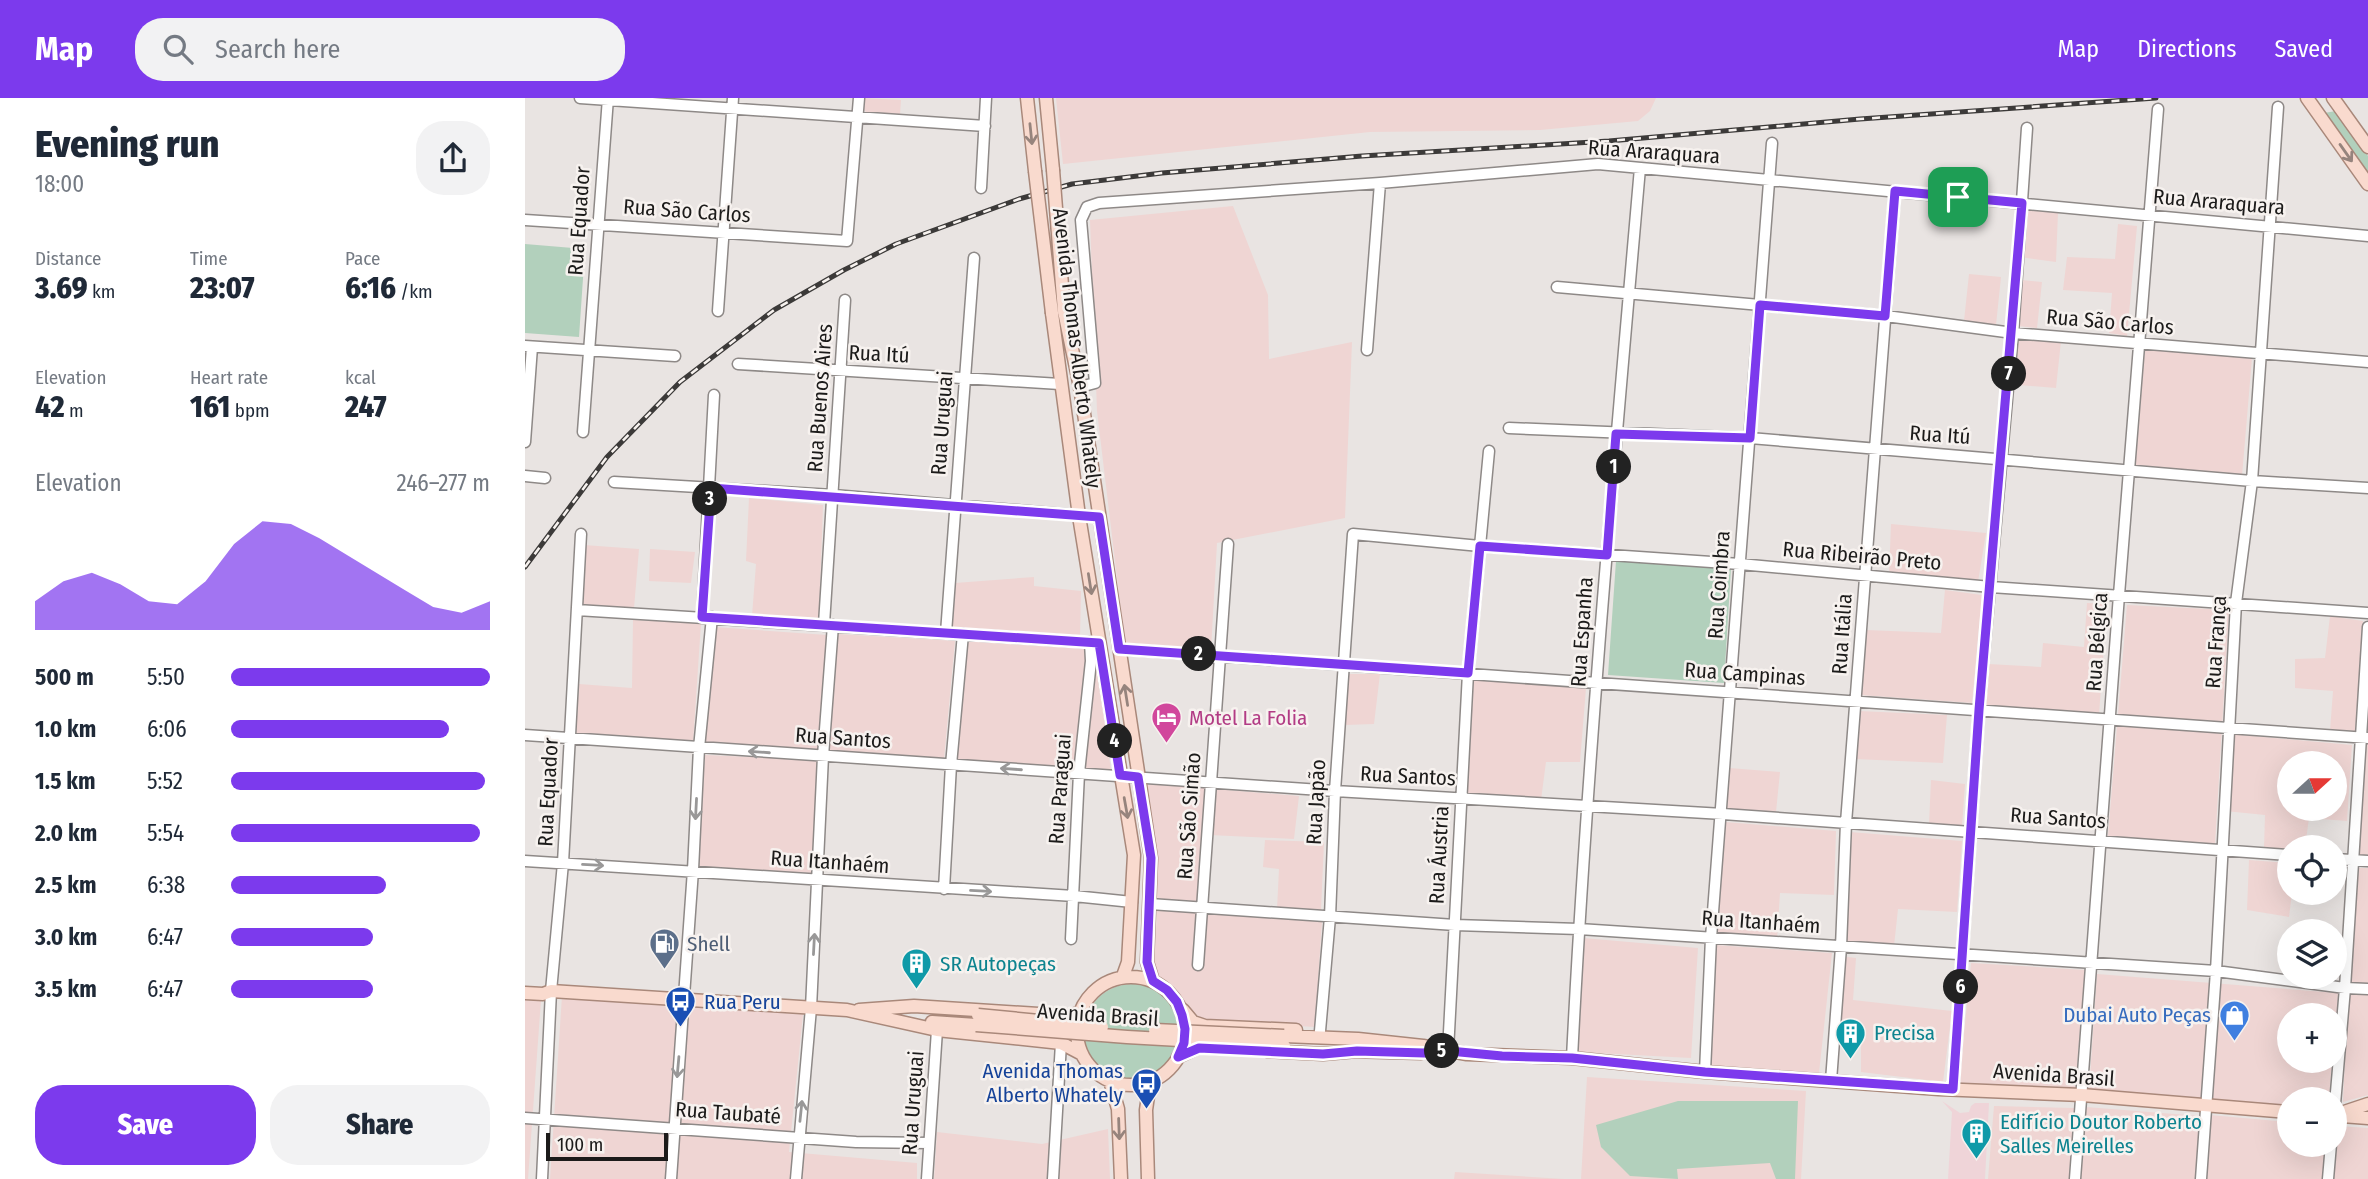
<!DOCTYPE html>
<meta charset="utf-8">
<style>
:root{--surface:#fff;--page:#f2f2f3;--text:#1f2937;--muted:#747a83;--accent:#7c3aed}
body{margin:0;font-family:"Fira Sans Condensed",sans-serif;background:var(--page);color:var(--text);height:100vh;display:flex;flex-direction:column;font-size:26px;white-space:nowrap}
*{box-sizing:border-box;margin:0}
p{font-size:23px;color:var(--muted)}
.icon{flex:none;width:38px;height:38px;fill:none;stroke:currentColor;stroke-width:2;stroke-linecap:round;stroke-linejoin:round}
.map{position:relative;flex:1;overflow:hidden}
.sheet{display:flex;flex-direction:column;background:var(--surface);width:525px}
.sheet>*{flex:none}
.needle{width:46px;rotate:69deg}
.buttons{position:absolute;left:1752px;top:653px;display:grid;gap:14px}
.buttons a{display:grid;place-items:center;width:70px;height:70px;border-radius:50%;background:var(--surface);box-shadow:0 7px 28px #0002;font-size:35px}
.scale{position:absolute;left:21px;bottom:18px;width:122px;box-sizing:border-box;padding-left:7px;border:4px solid #1c1b1a;border-top:0;font-size:19px;line-height:24px;white-space:nowrap;color:#1c1b1a;-webkit-text-stroke:5px #f7f2ef;paint-order:stroke}
.pin{position:absolute;display:grid;place-items:center;width:60px;height:60px;color:#fff;margin:-30px;border-radius:14px;box-shadow:0 4px 10px #0006}
.km{position:absolute;width:35px;height:35px;margin:-18px;border-radius:50%;background:#222;color:#fff;font-size:19px;line-height:35px;text-align:center}
.round{display:grid;place-items:center;flex:none;width:74px;height:74px;border-radius:28px;background:var(--page)}
.head{display:flex;align-items:center;justify-content:space-between;height:119px;padding:0 35px}
h1{font-size:38px;font-weight:800;line-height:52px}
.stats{display:grid;grid-template-columns:repeat(3,1fr);gap:10px;height:119px;padding:7px 35px}
.stats div{display:grid;align-content:center}
.stats b{font-size:30px;font-weight:800}
.stats small{font-size:19px;font-weight:400}
.stats p{font-size:19px}
.chart{height:196px;padding:14px 35px}
.chart p{display:flex;justify-content:space-between}
.chart svg{width:100%;height:126px;margin-top:7px;fill:var(--accent);opacity:.7}
.cta{display:flex;gap:14px;margin-top:auto;padding:14px 35px}
.cta a{flex:1;height:80px;border-radius:28px;background:var(--accent);color:#fff;font-size:28px;font-weight:800;line-height:80px;text-align:center}
.cta a+a{background:var(--page);color:var(--text)}
ul{padding:0 35px;list-style:none;font-size:23px}
li{display:grid;grid-template-columns:112px 84px 1fr;align-items:center;height:52px}
li i{height:18px;border-radius:9px;background:var(--accent)}
header{display:flex;align-items:center;gap:42px;box-sizing:border-box;height:98px;padding:0 35px;background:var(--accent);color:#fff}
header strong{font-size:33px}
nav{display:flex;gap:38px;margin-inline-start:auto;font-size:24px}
.search{width:490px;height:63px;background:var(--page);display:flex;align-items:center;gap:18px;box-sizing:border-box;padding:0 24px;border-radius:28px;color:var(--muted);font-size:26px}
main{display:flex;flex:1;min-height:0}
.map>svg:first-child{display:block}
.industrial{fill:#efd5d3;fill-rule:evenodd}
.education{fill:#efd4d8}
.green{fill:#b2d0bc}
.lines{fill:none;stroke-linecap:round;stroke-linejoin:round}
.minor-casing{stroke:#8e8987;stroke-width:13}
.major-casing{stroke:#a9887a;stroke-width:15}
.minor{stroke:#fff;stroke-width:10}
.major{stroke:#f9dace;stroke-width:12}
.rail-casing{stroke:#3c3a39;stroke-width:5}
.rail{stroke:#f7f2ef;stroke-width:2.5;stroke-dasharray:8;stroke-linecap:butt}
.major-bridge-casing{stroke:#a9887a;stroke-width:15;stroke-linecap:butt}
.major-bridge{stroke:#f9dace;stroke-width:12}
.oneway{stroke:#96847d}
.oneway2{stroke:#999898}
.route-casing{stroke:#fff;stroke-width:14}
.route{stroke:#7c3aed;stroke-width:9}
.labels{text-anchor:middle;dominant-baseline:central;stroke-width:5;stroke-linejoin:round;paint-order:stroke}
.street-label{font-size:21px;fill:#1c1b1a;stroke:#f7f2ef}
.hotel-label{font-size:21px;fill:#b23c85;stroke:#f7f2ef;text-anchor:start}
.service-label{font-size:21px;fill:#4e5e75;stroke:#f7f2ef;text-anchor:start}
.culture-label{font-size:21px;fill:#0d838f;stroke:#f7f2ef;text-anchor:start}
.transit-label{font-size:21px;fill:#164399;stroke:#f7f2ef;text-anchor:start}
.shop-label{font-size:21px;fill:#366cbe;stroke:#f7f2ef;text-anchor:end}
</style>
<header>
<strong>Map</strong>
<div class="search"><svg class="icon" aria-label="search" viewBox="0 0 24 24"><circle cx="10" cy="10" r="6"/><path d="M15 15l6 6"/></svg>Search here</div>
<nav><a>Map</a><a>Directions</a><a>Saved</a></nav>
</header>
<main>
<section class="sheet">
<div class="head"><div><h1>Evening run</h1><p>18:00</p></div><a class="round"><svg class="icon" aria-label="share" viewBox="0 0 24 24"><path d="M12 15V3M7 8l5-5 5 5M5 13v7h14v-7"/></svg></a></div>
<div class="stats">
<div><p>Distance</p><b>3.69<small> km</small></b></div>
<div><p>Time</p><b>23:07</b></div>
<div><p>Pace</p><b>6:16<small> /km</small></b></div>
</div>
<div class="stats">
<div><p>Elevation</p><b>42<small> m</small></b></div>
<div><p>Heart rate</p><b>161<small> bpm</small></b></div>
<div><p>kcal</p><b>247</b></div>
</div>
<div class="chart"><p><span>Elevation</span>246–277 m</p>
<svg viewBox="0 0 160 44" preserveAspectRatio="none"><path d="M0 44V34L10 27L20 24L30 28L40 34L50 35L60 27L70 14L80 6L90 7L100 12L110 18L120 24L130 30L140 36L150 38L160 34V44z"/></svg>
</div>
<ul>
<li><b>500 m</b>5:50<i style="width:100%"></i></li>
<li><b>1.0 km</b>6:06<i style="width:84%"></i></li>
<li><b>1.5 km</b>5:52<i style="width:98%"></i></li>
<li><b>2.0 km</b>5:54<i style="width:96%"></i></li>
<li><b>2.5 km</b>6:38<i style="width:60%"></i></li>
<li><b>3.0 km</b>6:47<i style="width:55%"></i></li>
<li><b>3.5 km</b>6:47<i style="width:55%"></i></li>
</ul>
<div class="cta"><a>Save</a><a>Share</a></div>
</section>
<div class="map">
<svg width="1843" height="1081" viewBox="0 0 1843 1081">
<rect width="100%" height="100%" fill="#e9e4e2"/>
<path class="industrial" d="M338,0L376,2L375,17L342,15L337,10Z
M531,0H1131L1125,13L1113,23L1015,32L845,34L538,66Z
M708,108L743,197L744,261L827,244L820,420L692,445L686,552L600,546L572,313L565,122Z
M1491,109L1533,115L1531,164L1487,158Z
M1593,126L1612,128L1602,238L1584,235L1587,195L1538,192L1542,159L1590,161Z
M1444,176L1476,179L1471,227L1439,223Z
M1487,181L1517,184L1512,230L1484,227Z
M1483,239L1536,243L1531,290L1480,286Z
M1620,251L1727,260L1717,378L1610,373Z
M224,400L298,407L294,521L227,518L231,466L221,463Z
M1366,426L1461,435L1453,484L1364,477Z
M59,447L114,451L109,510L56,509Z
M125,451L170,454L166,485L124,483Z
M509,479V488L556,493L555,539L426,530L430,485Z
M1420,492L1457,497L1447,605L1335,597L1341,532L1416,535Z
M1562,505L1582,506L1574,617L1459,610L1463,566L1516,569L1518,545L1559,549Z
M1602,507L1704,512L1690,746L1583,738Z
M1805,518L1838,523L1830,634L1805,633L1808,593L1770,590V561L1800,560Z
M108,522L176,525L168,645L51,637L54,586L107,590Z
M189,529L302,537L294,651L179,647Z
M313,536L430,543L419,661L301,654Z
M442,543L571,550L586,674L431,663Z
M824,576H855L849,626L820,627Z
M948,582L1061,590L1055,664H1021L1016,702L940,698Z
M1334,613L1422,617L1418,665L1330,661Z
M1705,636L1827,647L1822,723L1784,720L1780,749H1764V751L1739,750L1740,717L1700,713ZM1764,665H1810V710H1764Z
M1841,646H1843V758H1833Z
M180,657L293,662L288,777L173,770Z
M1204,670L1255,674L1251,714L1202,712Z
M1406,682L1440,686L1437,728L1404,726Z
M617,683L681,687L673,806L629,803Z
M689,691L774,698L769,741L685,737Z
M1200,724L1311,733L1309,797L1255,795L1252,841L1190,837Z
M1325,734L1437,743L1432,814L1373,811L1369,848L1322,845Z
M740,742L799,744L796,812L752,811L754,771L738,769Z
M1724,762L1764,765V794L1767,795L1764,819L1722,812Z
M1833,770H1843V886L1826,884Z
M632,811L797,823L790,929L680,922L663,912L629,873Z
M1058,840L1173,850L1166,960L1053,954Z
M1191,847L1307,855L1294,975L1185,969Z
M1315,858L1331,860L1328,902L1427,913L1418,984L1336,974V933L1315,929Z
M1446,865L1560,872L1550,991L1434,987Z
M1572,876L1813,895L1810,936V917H1764V962L1807,963L1804,1001H1764V1007L1564,993Z
M1823,894L1843,896V997L1818,1004Z
M37,898L278,916L264,1054L392,1065V1081H25Z
M0,901L16,902L3,1081H0Z
M1062,979L1281,993L1276,1081H1056Z
M1469,1008L1549,1010L1544,1081H1463Z
M1561,1009L1675,1018L1671,1081H1556Z
M1685,1017L1764,1024V1046L1801,1047L1798,1081H1681Z
M1813,1028L1843,1030V1081H1809Z
M583,1031L585,1081H409L412,1034L517,1046Z
M930,1074L1039,1081H929Z"/>
<path class="education" d="M1417,1003L1435,1015L1444,1014L1446,1008L1450,1005H1464L1460,1081H1423L1427,1014Z"/>
<path class="green" d="M1811,13L1843,58V77L1799,15Z
M0,146L60,151L54,239L0,235Z
M1091,463L1206,470L1199,585L1083,577Z
M559 934a48 48 0 1 1 96 0a48 48 0 1 1-96 0Z
M1153,1003H1273L1270,1081H1251L1245,1065L1152,1071L1153,1081L1105,1078L1076,1049L1071,1027Z"/>
<g class="lines">
<defs>
<path id="minor" d="M55,0L460,28
M456,90L461,0
M0,122L322,143L334,0
M1032,189L1361,218L1488,235L1843,264
M193,213L208,0
M0,248L150,258
M842,252L855,85
M213,266L535,286
M555,289L570,285L556,122L562,109L574,105L855,85L1073,66L1843,138
M984,330L1225,340L1727,383L1843,390
M58,334L83,0
M0,344L7,249
M0,378L20,380
M89,384L308,397L574,419
M52,512L574,545
M177,519L189,297
M299,526L320,202
M421,535L449,160
M594,551L1843,640
M0,637L810,693L1198,716L1764,757
M1810,761L1843,763
M0,763L549,798L607,804
M419,791L426,667L438,536
M625,806L930,827L1054,831L1691,873L1820,890L1843,891
M546,841L554,675L566,563L565,544
M673,867L703,446
M795,933L805,819L810,693L828,436L955,448L1215,466L1466,489L1843,515
M923,953L943,575L964,353
M1047,960C1062,663 1089,366 1115,70
M1180,974L1186,840L1247,45
M1306,983L1316,849L1321,725L1370,93
M1428,991L1454,612L1488,235L1502,30
M1810,1006L1820,890L1843,529
M0,1020L331,1044L404,1045
M17,1081L26,893L38,765L56,436
M146,1081L168,772L174,650L187,519
M271,1081L286,910L298,658L308,527
M402,1081L412,932
M528,1081L536,945
M1550,1081L1594,497L1633,11
M1676,1081L1691,873L1711,505L1727,383L1753,9
M1803,1081L1806,1046"/>
<path id="major" d="M502,0L510,73
M521,0L528,72
M1782,0L1843,86
M1808,0L1843,49
M539,213L555,289L626,760L622,864L628,883
M527,215L554,418L609,757L603,864L598,878
M552 933a54 54 0 1 1 108 0a54 54 0 1 1-108 0Z
M0,895L18,896L26,893L322,912L412,932L536,945L557,956
M334,912L389,908L544,918L554,915
M658,912L668,924L680,928L771,932
M407,924L451,927
M759,938L833,941L898,948L942,956L1047,960L1180,974L1414,991L1557,997L1764,1014
M742,953L798,956L832,953
M824,953L896,955
M653,959L674,949L696,950
M585,983L593,1011L596,1081
M1810,1017L1843,1006
M1817,1018L1843,1020
M623,1081L621,1012L625,984"/>
</defs>
<use href="#minor" class="minor-casing"/>
<use href="#major" class="major-casing"/>
<use href="#minor" class="minor"/>
<use href="#major" class="major"/>
<defs>
<path id="rail" d="M0,469L82,359L155,284L249,212L319,172L371,146L494,101L547,86L637,75L837,58L1084,43L1335,21L1631,0"/>
</defs>
<use href="#rail" class="rail-casing"/>
<use href="#rail" class="rail"/>
<defs>
<path id="major-bridge" d="M528,72L539,213
M510,73L527,215
M453,917L577,929
M451,927L602,939L759,948
M630,932L759,938"/>
</defs>
<use href="#major-bridge" class="major-bridge-casing"/>
<use href="#major-bridge" class="major-bridge"/>
</g>
<defs><path id="oneway-shaft" d="M-6 0H5M1.5-3L5.5 0L1.5 3" fill="none" stroke-width="1.6" stroke-linecap="round" stroke-linejoin="round" transform="scale(1.75)"/></defs>
<g class="oneway">
<use href="#oneway-shaft" transform="translate(506 36) rotate(84)"/>
<use href="#oneway-shaft" transform="translate(1821 55) rotate(55)"/>
<use href="#oneway-shaft" transform="translate(565 486) rotate(81)"/>
<use href="#oneway-shaft" transform="translate(601 597) rotate(-99)"/>
<use href="#oneway-shaft" transform="translate(601 710) rotate(80)"/>
<use href="#oneway-shaft" transform="translate(594 1031) rotate(88)"/>
</g>
<g class="oneway2">
<use href="#oneway-shaft" transform="translate(234 654) rotate(-176)"/>
<use href="#oneway-shaft" transform="translate(486 671) rotate(-176)"/>
<use href="#oneway-shaft" transform="translate(171 711) rotate(93)"/>
<use href="#oneway-shaft" transform="translate(68 767) rotate(3)"/>
<use href="#oneway-shaft" transform="translate(456 793) rotate(3)"/>
<use href="#oneway-shaft" transform="translate(289 846) rotate(-87)"/>
<use href="#oneway-shaft" transform="translate(153 969) rotate(95)"/>
<use href="#oneway-shaft" transform="translate(276 1013) rotate(-84)"/>
</g>
<g class="lines">
<defs>
<path id="route" d="M1370,93L1497,105L1454,612L1428,991L1180,974L1047,960L977,958L914,952L899,955L832,953L798,956L674,950L653,959L659,945L660,931L657,917L652,904L642,892L628,883L622,864L626,760L613,679L595,677L574,545L177,519L186,390L574,419L594,551L943,575L955,448L1082,457L1091,336L1225,340L1235,207L1360,218Z"/>
</defs>
<use href="#route" class="route-casing"/>
<use href="#route" class="route"/>
</g>
<defs>
<symbol id="hotel-pin" viewBox="-11 -11 22 30"><path d="M0 17L-7.5 6A9.5 9.5 0 1 1 7.5 6Z" fill="#d1479c" stroke="#f7f2ef"/><path d="M-6-4.5h1.5V1H6V5H4.5V3h-9V5H-6ZM-4 0a1.8 1.8 0 1 1 3.6 0ZM.5 0V-2.5h3Q6-2.5 6 0Z" fill="#fff"/></symbol>
<symbol id="fuel-pin" viewBox="-11 -11 22 30"><path d="M0 17L-7.5 6A9.5 9.5 0 1 1 7.5 6Z" fill="#5c6f8a" stroke="#f7f2ef"/><path d="M-5.5-6h7V0h2V4h1.3V-2.5L3-4.5l.8-.8L6-3V5H2.5V1h-1V6h-7ZM-4.2-4.7v3.2H.2V-4.7Z" fill="#fff"/></symbol>
<symbol id="building-pin" viewBox="-11 -11 22 30"><path d="M0 17L-7.5 6A9.5 9.5 0 1 1 7.5 6Z" fill="#0f9aa8" stroke="#f7f2ef"/><path d="M-4-6H4V6H1V3H-1V6H-4ZM-2.5-4.3h1.7v1.8h-1.7ZM.8-4.3h1.7v1.8H.8ZM-2.5-1h1.7V.8h-1.7ZM.8-1h1.7V.8H.8Z" fill="#fff"/></symbol>
<symbol id="bus-pin" viewBox="-11 -11 22 30"><path d="M0 17L-7.5 6A9.5 9.5 0 1 1 7.5 6Z" fill="#1a4fb4" stroke="#f7f2ef"/><path d="M-5-6H5V4H4V6H2V4H-2V6H-4V4H-5ZM-3.5-4V0h7V-4ZM-3.5 1.2v1.5H-2V1.2ZM2 1.2v1.5H3.5V1.2Z" fill="#fff"/></symbol>
<symbol id="shop-pin" viewBox="-11 -11 22 30"><path d="M0 17L-7.5 6A9.5 9.5 0 1 1 7.5 6Z" fill="#3f7fe0" stroke="#f7f2ef"/><path d="M-5-2.5h2.3a2.7 3.5 0 0 1 5.4 0H5L5.5 6h-11ZM-1.5-2.5h3a1.5 2.3 0 0 0-3 0Z" fill="#fff"/></symbol>
</defs>
<g fill-rule="evenodd">
<use href="#hotel-pin" x="624" y="602" width="35" height="47"/>
<use href="#fuel-pin" x="122" y="828" width="35" height="47"/>
<use href="#building-pin" x="374" y="848" width="35" height="47"/>
<use href="#bus-pin" x="138" y="886" width="35" height="47"/>
<use href="#shop-pin" x="1692" y="900" width="35" height="47"/>
<use href="#building-pin" x="1308" y="918" width="35" height="47"/>
<use href="#bus-pin" x="604" y="968" width="35" height="47"/>
<use href="#building-pin" x="1434" y="1018" width="35" height="47"/>
</g>
<g class="labels">
<g class="street-label">
<text transform="translate(1129 54) rotate(4)">Rua Araraquara</text>
<text transform="translate(1694 104) rotate(5)">Rua Araraquara</text>
<text transform="translate(162 113) rotate(4)">Rua São Carlos</text>
<text transform="translate(54 123) rotate(-86)">Rua Equador</text>
<text transform="translate(1585 224) rotate(5)">Rua São Carlos</text>
<text transform="translate(552 250) rotate(83)">Avenida Thomas Alberto Whately</text>
<text transform="translate(354 256) rotate(3)">Rua Itú</text>
<text transform="translate(295 300) rotate(-86)">Rua Buenos Aires</text>
<text transform="translate(417 325) rotate(-86)">Rua Uruguai</text>
<text transform="translate(1415 337) rotate(4)">Rua Itú</text>
<text transform="translate(1337 458) rotate(5)">Rua Ribeirão Preto</text>
<text transform="translate(1194 487) rotate(-86)">Rua Coimbra</text>
<text transform="translate(1057 534) rotate(-86)">Rua Espanha</text>
<text transform="translate(1317 536) rotate(-86)">Rua Itália</text>
<text transform="translate(1572 544) rotate(-86)">Rua Bélgica</text>
<text transform="translate(1691 544) rotate(-86)">Rua França</text>
<text transform="translate(1220 576) rotate(4)">Rua Campinas</text>
<text transform="translate(318 640) rotate(4)">Rua Santos</text>
<text transform="translate(883 678) rotate(3)">Rua Santos</text>
<text transform="translate(535 691) rotate(-86)">Rua Paraguai</text>
<text transform="translate(23 694) rotate(-87)">Rua Equador</text>
<text transform="translate(791 704) rotate(-87)">Rua Japão</text>
<text transform="translate(664 718) rotate(-86)">Rua São Simão</text>
<text transform="translate(1533 720) rotate(4)">Rua Santos</text>
<text transform="translate(914 757) rotate(-87)">Rua Áustria</text>
<text transform="translate(305 764) rotate(4)">Rua Itanhaém</text>
<text transform="translate(1236 824) rotate(4)">Rua Itanhaém</text>
<text transform="translate(573 917) rotate(4)">Avenida Brasil</text>
<text transform="translate(1529 977) rotate(4)">Avenida Brasil</text>
<text transform="translate(388 1005) rotate(-86)">Rua Uruguai</text>
<text transform="translate(203 1015) rotate(4)">Rua Taubaté</text>
</g>
<g class="hotel-label">
<text x="664" y="620">Motel La Folia</text>
</g>
<g class="service-label">
<text x="162" y="846">Shell</text>
</g>
<g class="culture-label">
<text x="415" y="866">SR Autopeças</text>
<text x="1349" y="935">Precisa</text>
<text x="1475" y="1024">Edifício Doutor Roberto<tspan x="1475" dy="24">Salles Meirelles</tspan></text>
</g>
<g class="transit-label">
<text x="179" y="904">Rua Peru</text>
<text x="598" y="973" text-anchor="end">Avenida Thomas<tspan x="598" dy="24">Alberto Whately</tspan></text>
</g>
<g class="shop-label">
<text x="1686" y="917">Dubai Auto Peças</text>
</g>
</g>
</svg>
<div class="buttons">
<a><svg class="needle" viewBox="-14 -14 28 28"><path d="M0-13l5 13h-10z" fill="#e53935"/><path d="M0 13l5-13h-10z" fill="#747a83"/></svg></a>
<a><svg class="icon" aria-label="locate" viewBox="0 0 24 24"><circle cx="12" cy="12" r="6"/><path d="M12 2v4M12 18v4M2 12h4M18 12h4"/></svg></a>
<a><svg class="icon" aria-label="layers" viewBox="0 0 24 24"><path d="M12 4l9 5-9 5-9-5zM3 14l9 5 9-5"/></svg></a>
<a>+</a>
<a>−</a>
</div>
<div class="scale">100 m</div>
<div class="pin" style="left:1433px;top:99px;background:#1e9e55"><svg class="icon" aria-label="arrive" viewBox="0 0 24 24"><path d="M6 21V4h12l-3 4 3 4H6"/></svg></div>
<b class="km" style="left:1089px;top:369px">1</b>
<b class="km" style="left:674px;top:556px">2</b>
<b class="km" style="left:185px;top:401px">3</b>
<b class="km" style="left:590px;top:643px">4</b>
<b class="km" style="left:917px;top:953px">5</b>
<b class="km" style="left:1436px;top:889px">6</b>
<b class="km" style="left:1484px;top:276px">7</b>
</div>
</main>
